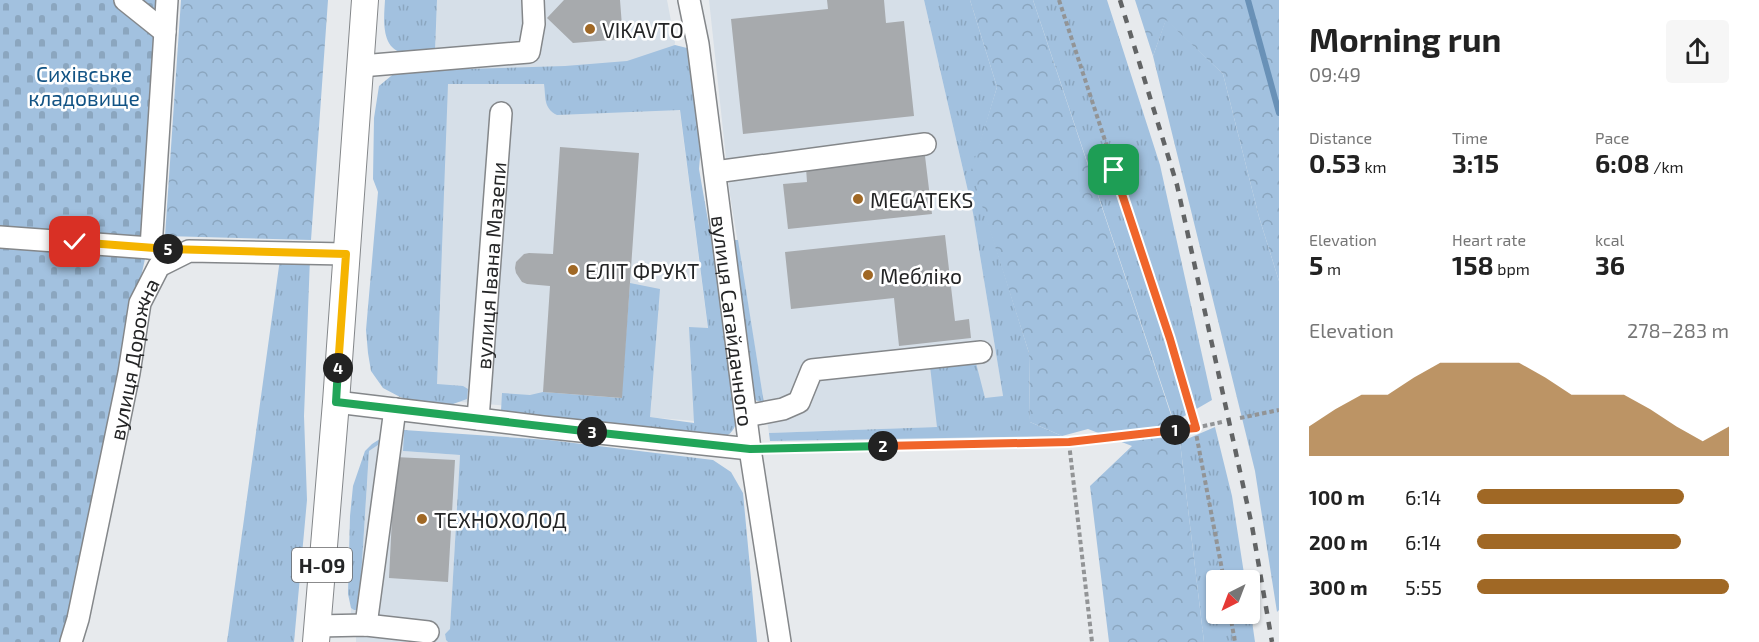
<!DOCTYPE html>
<meta charset="utf-8">
<style>
:root{--surface:#fff;--page:#f6f6f6;--text:#222;--muted:#767676;--accent:#a06825}
body{margin:0;font-family:"Exo 2",sans-serif;background:var(--page);color:var(--text);height:100vh;display:flex;flex-direction:column;font-size:22px;white-space:nowrap}
*{box-sizing:border-box;margin:0}
p{font-size:20px;color:var(--muted)}
.icon{flex:none;width:33px;height:33px;fill:none;stroke:currentColor;stroke-width:2;stroke-linecap:round;stroke-linejoin:round}
.map{position:relative;flex:1;overflow:hidden}
.details{display:flex;flex-direction:column;background:var(--surface);width:480px}
.details>*{flex:none}
.needle{width:39px;rotate:222deg}
.buttons{position:absolute;left:1206px;top:570px;display:grid;gap:12px}
.buttons a{display:grid;place-items:center;width:54px;height:54px;border-radius:6px;background:var(--surface);box-shadow:0 2px 4px #0004;font-size:30px}
.pin{position:absolute;display:grid;place-items:center;width:51px;height:51px;color:#fff;margin:-26px;border-radius:12px;box-shadow:0 3px 9px #0006}
.km{position:absolute;width:30px;height:30px;margin:-15px;border-radius:50%;background:#222;color:#fff;font-size:16px;line-height:30px;text-align:center}
.round{display:grid;place-items:center;flex:none;width:63px;height:63px;border-radius:6px;background:var(--page)}
.overview{display:flex;align-items:center;justify-content:space-between;height:102px;padding:0 30px}
h1{font-size:33px;font-weight:700;line-height:45px}
.metrics{display:grid;grid-template-columns:repeat(3,1fr);gap:9px;height:102px;padding:6px 30px}
.metrics div{display:grid;align-content:center}
.metrics b{font-size:26px;font-weight:700}
.metrics small{font-size:16px;font-weight:400}
.metrics p{font-size:16px}
.chart{height:168px;padding:12px 30px}
.chart p{display:flex;justify-content:space-between}
.chart svg{width:100%;height:108px;margin-top:6px;fill:var(--accent);opacity:.7}
ul{padding:0 30px;list-style:none;font-size:20px}
li{display:grid;grid-template-columns:96px 72px 1fr;align-items:center;height:45px}
li i{height:15px;border-radius:8px;background:var(--accent)}
main{display:flex;flex:1;min-height:0}
.map>svg:first-child{display:block}
.built{fill:#d6dfe8}
.grass{fill:url(#grass-tufts)}
.forest{fill:url(#forest-crowns)}
.cemetery{fill:url(#cemetery-stones)}
.lines{fill:none;stroke-linecap:round;stroke-linejoin:round}
.stream{stroke:#6991b7;stroke-width:6}
.building{fill:#a7aaad}
.minor-casing{stroke:#84878a;stroke-width:24}
.major-casing{stroke:#84878a;stroke-width:28}
.path{stroke:#929496;stroke-width:4;stroke-dasharray:4.5 3;stroke-linecap:butt}
.minor{stroke:#fff;stroke-width:21}
.major{stroke:#fff;stroke-width:26}
.rail{stroke:#626465;stroke-width:4.5;stroke-dasharray:8 8;stroke-linecap:butt}
.split-1-casing{stroke:#fff;stroke-width:12}
.split-2-casing{stroke:#fff;stroke-width:12}
.split-3-casing{stroke:#fff;stroke-width:12}
.split-4-casing{stroke:#fff;stroke-width:12}
.split-5-casing{stroke:#fff;stroke-width:12}
.split-6-casing{stroke:#fff;stroke-width:12}
.split-1{stroke:#f0652b;stroke-width:8}
.split-2{stroke:#f0652b;stroke-width:8}
.split-3{stroke:#22a559;stroke-width:8}
.split-4{stroke:#22a559;stroke-width:8}
.split-5{stroke:#f5b400;stroke-width:8}
.split-6{stroke:#f5b400;stroke-width:8}
.poi-dot{fill:#a06825;stroke:#fff;stroke-width:2}
.labels{text-anchor:middle;dominant-baseline:central;stroke-width:5;stroke-linejoin:round;paint-order:stroke}
.shield{fill:#fff;stroke:#666667;stroke-width:1.5}
.shield-label{font-size:20px;font-weight:bold;fill:#242526}
.poi-label{font-size:21px;fill:#242526;stroke:#fff;text-anchor:start}
.park-label{font-size:21px;fill:#125384;stroke:#fff}
.street-label{font-size:21px;fill:#242526;stroke:#fff}
</style>
<main>
<div class="map">
<svg width="1279" height="642" viewBox="0 0 1279 642">
<defs>
<pattern id="grass-tufts" width="24" height="20" patternUnits="userSpaceOnUse" patternTransform="scale(1.5)"><rect width="24" height="20" fill="#a2c1df"/><path d="M3 7l-1-3M5 7V3M7 7l1-3M15 17l-1-3M17 17v-4M19 17l1-3" fill="none" stroke="#8ba6bf"/></pattern>
<pattern id="forest-crowns" width="20" height="18" patternUnits="userSpaceOnUse" patternTransform="scale(1.5)"><rect width="20" height="18" fill="#a2c1df"/><path d="M2 6a3 3 0 1 1 6 0M12 15a3 3 0 1 1 6 0" fill="none" stroke="#8ba6bf"/></pattern>
<pattern id="cemetery-stones" width="16" height="16" patternUnits="userSpaceOnUse" patternTransform="scale(1.5)"><rect width="16" height="16" fill="#a2c1df"/><path d="M2 7V4a2 2 0 0 1 4 0v3zM10 15v-3a2 2 0 0 1 4 0v3z" fill="#8ba6bf"/></pattern>
</defs>
<rect width="100%" height="100%" fill="#e7eaed"/>
<path class="built" d="M437,0H667L675,42L673,58L720,423L424,399Z
M709,0H924L973,213L1003,396L938,427L769,433L730,195Z
M404,430L403,451L460,455L450,630L445,634L446,640L448,642H356V637L352,634L350,636L351,608L354,610L359,609L369,451L381,443L383,437Z"/>
<path class="grass" d="M385,0H437L435,53C425,53 415,54 405,53C380,50 384,18 385,0Z
M924,0H970L997,87L972,171L1029,353L1030,422L1062,436L770,441L769,433L937,427L930,366L976,363L985,398L1003,396L973,213Z
M1033,0H1107L1160,165L1212,400L1174,422Z
M1166,19L1223,74L1259,217L1279,281V610L1277,612L1255,471L1153,56Z
M675,45L687,48L693,60L702,134L699,169L721,295L737,419C735,430 731,434 721,439L506,416L501,411L502,393L530,395L543,392L621,398L630,283L660,289L650,417L694,423L689,327L708,328L680,110L557,115C543,108 546,97 544,84H448L437,384L463,386L468,389L467,399L453,404L418,403L400,397L383,388L371,371L368,353L366,330L378,192L373,179L374,118L379,86L397,71L565,66L627,61Z
M729,240H738L764,403L752,399Z
M310,258L304,416L307,500L294,642H227L280,259Z
M1215,427L1232,496L1245,580H1216V614H1250V607L1255,642H1204L1180,442Z
M404,430L549,440L713,460L731,472L743,493L757,642H448L446,640L445,634L450,629L460,455L403,451Z
M383,437L381,443L369,451L359,610H354L351,608L348,594L350,516L353,486L365,451L372,444Z"/>
<path class="forest" d="M181,0H328L311,240L165,236Z
M970,0H1033L1180,442L1204,642H1109L1090,486L1132,446L1088,429L1062,436L1030,422L1029,353L971,171L997,87Z
M1135,0H1279V281L1259,217L1223,74L1166,20L1153,56Z"/>
<path class="cemetery" d="M0,0H178L151,231L62,642H0Z"/>
<g class="lines">
<path class="stream" d="M1248,0L1279,113"/>
</g>
<path class="building" d="M564,0H620L623,39L573,43L547,18Z
M827,0H884L886,23L904,21L914,116L743,134L731,19L828,9Z
M560,147L639,153L622,398L543,392L550,286L527,284L522,282L516,273L515,268L516,262L524,254L529,253L553,254Z
M925,156L932,214L788,229L783,184L807,182L806,168Z
M945,235L955,321L969,319L971,338L899,346L894,298L791,309L785,252Z
M395,457L455,460L448,582L389,578Z"/>
<g class="lines">
<defs>
<g id="minor">
<path d="M125,0L165,32"/>
<path id="s1" d="M689,0L698,44L750,449L780,642"/>
<path d="M361,66L529,52L534,24L533,0"/>
<path d="M715,172L925,144"/>
<path d="M0,237L164,249"/>
<path d="M151,248L167,0"/>
<path id="s2" d="M336,402L478,419L501,113"/>
<path d="M746,416L783,409L799,402L812,370L981,352"/>
<path d="M478,419L543,427L750,449"/>
<path d="M366,625L395,409"/>
<path d="M317,626L366,625L428,632"/>
<path id="s3" d="M71,642L78,619L129,373L140,303L159,266L189,251L346,254"/>
</g>
<path id="major" d="M316,642L336,402L365,0"/>
</defs>
<use href="#minor" class="minor-casing"/>
<use href="#major" class="major-casing"/>
<path class="path" d="M1059,0L1170,339L1195,428L1224,580
M1240,418L1279,410
M1069,443L1092,642
M769,449L1069,443L1195,428L1222,422
M1230,614L1235,642"/>
<use href="#minor" class="minor"/>
<use href="#major" class="major"/>
<path class="rail" d="M1120,0L1177,185L1252,526L1272,642"/>
</g>
<g class="lines">
<defs>
<path id="split-1" d="M1114,170L1170,339L1196,428L1175,430"/>
<path id="split-2" d="M883,446L1069,442L1175,430"/>
<path id="split-3" d="M592,432L750,449L883,446"/>
<path id="split-4" d="M338,368L336,402L592,432"/>
<path id="split-5" d="M168,249L346,254L338,368"/>
<path id="split-6" d="M75,242L168,249"/>
</defs>
<use href="#split-1" class="split-1-casing"/>
<use href="#split-2" class="split-2-casing"/>
<use href="#split-3" class="split-3-casing"/>
<use href="#split-4" class="split-4-casing"/>
<use href="#split-5" class="split-5-casing"/>
<use href="#split-6" class="split-6-casing"/>
<use href="#split-1" class="split-1"/>
<use href="#split-2" class="split-2"/>
<use href="#split-3" class="split-3"/>
<use href="#split-4" class="split-4"/>
<use href="#split-5" class="split-5"/>
<use href="#split-6" class="split-6"/>
</g>
<g class="poi-dot">
<circle cx="590" cy="29" r="6"/>
<circle cx="858" cy="199" r="6"/>
<circle cx="573" cy="270" r="6"/>
<circle cx="868" cy="275" r="6"/>
<circle cx="422" cy="519" r="6"/>
</g>
<g class="labels">
<rect class="shield" x="292" y="548" width="60" height="34" rx="4.5"/>
<g class="shield-label">
<text x="322" y="565">Н-09</text>
</g>
<g class="poi-label">
<text x="602" y="29">VIKAVTO</text>
<text x="870" y="199">MEGATEKS</text>
<text x="585" y="270">ЕЛІТ ФРУКТ</text>
<text x="880" y="275">Мебліко</text>
<text x="434" y="519">ТЕХНОХОЛОД</text>
</g>
<g class="park-label">
<text x="84" y="73">Сихівське<tspan x="84" dy="24">кладовище</tspan></text>
</g>
<g class="street-label">
<text stroke="none"><textPath href="#s2" startOffset="297">вулиця Івана Мазепи</textPath></text>
<text stroke="none"><textPath href="#s1" startOffset="324">вулиця Сагайдачного</textPath></text>
<text stroke="none"><textPath href="#s3" startOffset="290">вулиця Дорожна</textPath></text>
</g>
</g>
</svg>
<div class="buttons">
<a><svg class="needle" viewBox="-14 -14 28 28"><path d="M0-13l5 13h-10z" fill="#e53935"/><path d="M0 13l5-13h-10z" fill="#767676"/></svg></a>
</div>
<div class="pin" style="left:1114px;top:170px;background:#1e9e55"><svg class="icon" aria-label="arrive" viewBox="0 0 24 24"><path d="M6 21V4h12l-3 4 3 4H6"/></svg></div>
<div class="pin" style="left:75px;top:242px;background:#d93025"><svg class="icon" aria-label="check" viewBox="0 0 24 24"><path d="M5 12l5 5 9-10"/></svg></div>
<b class="km" style="left:1175px;top:430px">1</b>
<b class="km" style="left:883px;top:446px">2</b>
<b class="km" style="left:592px;top:432px">3</b>
<b class="km" style="left:338px;top:368px">4</b>
<b class="km" style="left:168px;top:249px">5</b>
</div>
<section class="details">
<div class="overview"><div><h1>Morning run</h1><p>09:49</p></div><a class="round"><svg class="icon" aria-label="share" viewBox="0 0 24 24"><path d="M12 15V3M7 8l5-5 5 5M5 13v7h14v-7"/></svg></a></div>
<div class="metrics">
<div><p>Distance</p><b>0.53<small> km</small></b></div>
<div><p>Time</p><b>3:15</b></div>
<div><p>Pace</p><b>6:08<small> /km</small></b></div>
</div>
<div class="metrics">
<div><p>Elevation</p><b>5<small> m</small></b></div>
<div><p>Heart rate</p><b>158<small> bpm</small></b></div>
<div><p>kcal</p><b>36</b></div>
</div>
<div class="chart"><p><span>Elevation</span>278–283 m</p>
<svg viewBox="0 0 160 44" preserveAspectRatio="none"><path d="M0 44V32L10 25L20 19L30 19L40 12L50 6L60 6L70 6L80 6L90 12L100 19L110 19L120 19L130 25L140 32L150 38L160 32V44z"/></svg>
</div>
<ul>
<li><b>100 m</b>6:14<i style="width:82%"></i></li>
<li><b>200 m</b>6:14<i style="width:81%"></i></li>
<li><b>300 m</b>5:55<i style="width:100%"></i></li>
</ul>
</section>
</main>
